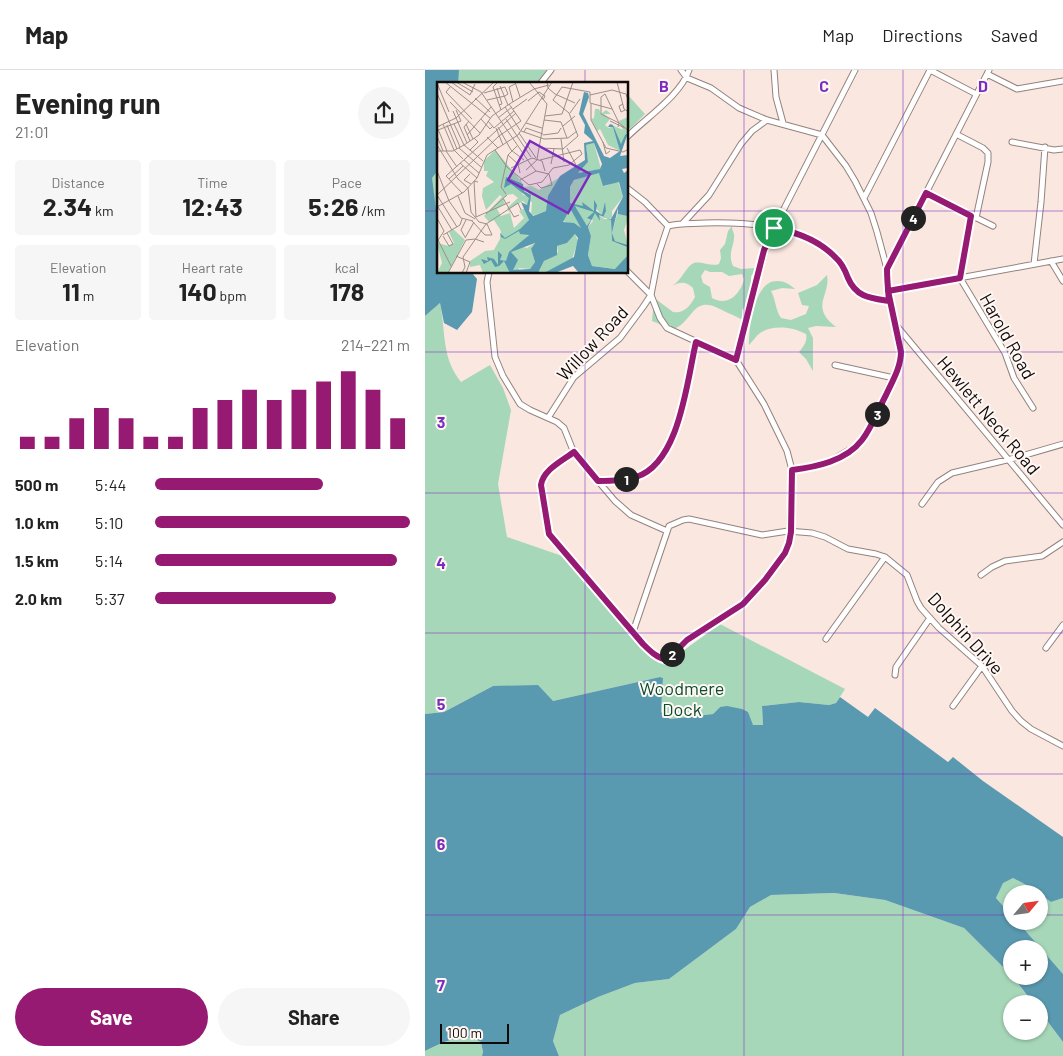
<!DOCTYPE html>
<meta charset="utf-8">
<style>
:root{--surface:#fff;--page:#f6f6f6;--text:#222;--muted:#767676;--line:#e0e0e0;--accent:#961972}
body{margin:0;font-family:Barlow,sans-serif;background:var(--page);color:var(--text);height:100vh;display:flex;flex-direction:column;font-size:19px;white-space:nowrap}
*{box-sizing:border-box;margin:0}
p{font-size:16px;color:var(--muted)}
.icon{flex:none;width:28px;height:28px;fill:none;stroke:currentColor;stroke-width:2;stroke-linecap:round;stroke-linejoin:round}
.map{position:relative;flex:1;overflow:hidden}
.drawer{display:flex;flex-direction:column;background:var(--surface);width:425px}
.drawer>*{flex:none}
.needle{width:32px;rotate:61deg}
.controls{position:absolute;left:578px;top:815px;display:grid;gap:10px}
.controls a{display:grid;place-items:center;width:45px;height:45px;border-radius:50%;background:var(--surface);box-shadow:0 1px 4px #0004;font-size:25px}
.scale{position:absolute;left:15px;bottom:12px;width:69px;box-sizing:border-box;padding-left:5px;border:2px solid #100a08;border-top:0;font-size:14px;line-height:18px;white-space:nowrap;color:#100a08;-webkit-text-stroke:4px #fef7f4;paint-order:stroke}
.pin{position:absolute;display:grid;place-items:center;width:42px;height:42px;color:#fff;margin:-21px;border:2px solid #fff;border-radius:50%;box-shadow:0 1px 5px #0007}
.km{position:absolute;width:25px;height:25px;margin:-12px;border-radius:50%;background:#222;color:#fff;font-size:14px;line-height:25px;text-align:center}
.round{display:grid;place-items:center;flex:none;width:52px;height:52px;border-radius:26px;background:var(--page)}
.summary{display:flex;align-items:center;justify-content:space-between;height:85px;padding:0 15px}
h1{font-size:28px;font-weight:700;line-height:38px}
.stats{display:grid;grid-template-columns:repeat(3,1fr);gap:8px;height:85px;padding:5px 15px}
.stats div{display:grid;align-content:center;border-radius:5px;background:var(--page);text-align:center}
.stats b{font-size:25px;font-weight:700}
.stats small{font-size:14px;font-weight:400}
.stats p{font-size:14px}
.chart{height:140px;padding:10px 15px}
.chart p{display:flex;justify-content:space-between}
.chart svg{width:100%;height:90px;margin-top:5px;stroke:var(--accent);stroke-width:6}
.action{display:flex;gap:10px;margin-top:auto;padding:10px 15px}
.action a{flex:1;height:58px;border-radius:30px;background:var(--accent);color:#fff;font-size:20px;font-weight:700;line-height:58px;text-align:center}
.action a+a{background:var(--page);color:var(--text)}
ul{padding:0 15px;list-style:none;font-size:16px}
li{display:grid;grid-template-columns:80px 60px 1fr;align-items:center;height:38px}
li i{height:12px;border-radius:6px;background:var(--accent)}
header{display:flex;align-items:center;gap:30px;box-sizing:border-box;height:70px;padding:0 25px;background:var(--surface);border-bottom:1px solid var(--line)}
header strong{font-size:24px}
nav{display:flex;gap:28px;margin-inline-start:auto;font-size:18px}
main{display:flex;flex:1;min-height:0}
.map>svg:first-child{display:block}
.green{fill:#a7d7b9;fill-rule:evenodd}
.water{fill:#5a9ab1}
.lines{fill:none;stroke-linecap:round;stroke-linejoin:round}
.minor-casing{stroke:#94837d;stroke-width:7}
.minor{stroke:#fff;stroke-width:5}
.route-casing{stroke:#fff;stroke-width:10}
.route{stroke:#961972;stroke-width:6}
.grid{fill:none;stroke:#7b2cbf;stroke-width:1;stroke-opacity:0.55}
.labels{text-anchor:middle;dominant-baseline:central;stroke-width:4;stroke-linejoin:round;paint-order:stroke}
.street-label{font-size:18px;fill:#100a08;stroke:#fef7f4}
.park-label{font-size:18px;fill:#0a4d2d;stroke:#fef7f4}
.inset-road{fill:none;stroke:#9c8f8a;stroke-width:1}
.view{fill:#7b2cbf;fill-opacity:0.15;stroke:#7b2cbf;stroke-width:2.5}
.inset-edge{fill:none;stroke:#100a08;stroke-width:2.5}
.grid-label{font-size:16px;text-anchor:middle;font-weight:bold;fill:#7b2cbf;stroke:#fef7f4;stroke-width:4;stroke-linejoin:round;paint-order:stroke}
</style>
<header>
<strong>Map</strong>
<nav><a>Map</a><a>Directions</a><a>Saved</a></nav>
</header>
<main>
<section class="drawer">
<div class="summary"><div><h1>Evening run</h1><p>21:01</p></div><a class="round"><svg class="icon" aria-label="share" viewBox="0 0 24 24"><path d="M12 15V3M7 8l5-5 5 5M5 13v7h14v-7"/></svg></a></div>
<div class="stats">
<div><p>Distance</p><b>2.34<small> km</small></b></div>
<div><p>Time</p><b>12:43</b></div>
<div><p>Pace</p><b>5:26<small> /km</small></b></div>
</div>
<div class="stats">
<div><p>Elevation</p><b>11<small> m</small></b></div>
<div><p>Heart rate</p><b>140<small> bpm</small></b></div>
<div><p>kcal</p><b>178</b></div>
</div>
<div class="chart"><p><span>Elevation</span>214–221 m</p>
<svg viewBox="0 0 160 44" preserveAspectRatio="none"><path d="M5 44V38M15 44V38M25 44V29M35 44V24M45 44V29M55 44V38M65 44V38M75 44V24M85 44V20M95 44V15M105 44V20M115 44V15M125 44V11M135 44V6M145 44V15M155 44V29"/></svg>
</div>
<ul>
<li><b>500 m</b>5:44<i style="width:66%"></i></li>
<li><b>1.0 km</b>5:10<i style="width:100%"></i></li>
<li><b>1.5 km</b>5:14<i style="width:95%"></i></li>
<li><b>2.0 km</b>5:37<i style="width:71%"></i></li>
</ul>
<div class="action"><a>Save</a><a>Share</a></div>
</section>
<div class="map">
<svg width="638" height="986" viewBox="0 0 638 986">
<rect width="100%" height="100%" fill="#f9e7e0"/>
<path class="green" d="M0,0H128L116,14H14V201L0,202Z
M203,25L220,44L205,59L203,56Z
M307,156C307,159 308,162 309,164C310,176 302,183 308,196L316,199L330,198V201L326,206V222L321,230L323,235L317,240V250C313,247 308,245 303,243C289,236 278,228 266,244C261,250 256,257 248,259C240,260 235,253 227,251L228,240L232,230L248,242C259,244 265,236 270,227L268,218C260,211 256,212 247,216C258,209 261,196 269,193C277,191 286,197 294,194L296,188L295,180L300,174L303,161ZM280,200L285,202H297L304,206L317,204L319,210C315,224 303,237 287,228L285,217L278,213L276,206Z
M402,205C406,226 384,236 411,257L391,256L383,258L388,268V301L381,289L374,282C378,277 383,271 381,264C369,257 348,254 335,263C331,266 328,271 324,275C324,257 329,211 352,211C360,211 364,214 370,219L357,218L346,221C351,230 350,239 356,248L366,250L381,244L384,236L377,235L373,223L392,215Z
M15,233C21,262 16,287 36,312L65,295L78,318L86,340L73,414L82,467L143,488L217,575L238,592L248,593L251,586L295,554L420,619L411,633L404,635L374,632L337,636L338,655H328L295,637L288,644L245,649L236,642L238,608L235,607L128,631L68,616L19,642L0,644V246Z
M588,808L607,818L626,832L638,828V904L592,851H614V824H586V845L571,828L578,812Z
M409,823L460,830L539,858L585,904L609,934H586V961H614V940L638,972V986H134L128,971L135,945L173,927L210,913L244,909L311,859L325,837L346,825Z
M48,967L56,972L58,983L57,986H0V981L26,969Z"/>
<path class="water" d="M0,0H34L33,14H14V99L7,108L14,163V202L47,203L52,209L47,242L32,260L19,253L15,233L0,246Z
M235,607L238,608L236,642L245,649L288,644L295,637L302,636L317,639L323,642L328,655H338L337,636L374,632L404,635L411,633L415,627L443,647L450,638L523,692L528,687L558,711L638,767V828L626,832L607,818L588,808L578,813L571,828L586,845V851H592L638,904V972L614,940V934H609L587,906H614V879H586V905L539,858L460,830L409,823L346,825L325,837L311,859L244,909L210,913L173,927L135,945L128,971L134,986H57L58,982L56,972C38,961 17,973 0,981V644L19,642L68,616L113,615L128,631Z"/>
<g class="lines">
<defs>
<path id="minor" d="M256,0L262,8L286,18L314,38L342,50L397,65L421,96L430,111L446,143L452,162L462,199L464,231L475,277V292L445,357L431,376L407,390L389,397L367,400
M349,0L351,27L358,53
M505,0L551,24
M562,4L592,19L638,11
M115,14L126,0
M531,64L558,78L563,83V92L551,148
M202,67C221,48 256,25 264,0
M587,72L629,80L638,79
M202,118L220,132L243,156
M501,123L568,156
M439,128L505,0
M546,146L535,208L580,283L589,308L608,338
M258,153L284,125L316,74L327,61L342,50
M243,156C257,153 266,154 280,153C324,152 377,155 410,186C416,192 419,198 422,205C431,228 442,228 464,231
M626,191L638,211
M609,194L616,132L620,77
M462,199L564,0
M202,201L226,225L235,248L242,258L311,290
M64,202L62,212L70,287L78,306L95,334L105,340L132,352L139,358L149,383L190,431L206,445L242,461
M463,221L638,189
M471,255L638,455
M410,295L469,308
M123,348L149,307L195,268L218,237L226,225L234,183L243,156
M149,383C137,391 118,400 116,415L124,464L218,574L232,586L242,590L262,570L308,541L331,521L360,483L364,473L367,400L362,381L339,334L311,290L343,170L430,0
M173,411C185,411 199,411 211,407C255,393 262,310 271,272
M497,434L513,412L527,403L586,389L638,374
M556,505L567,497L580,491L617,486L638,472
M208,562L244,456L258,450L264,449L337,465L363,461L387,463L400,467L423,479L451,484L460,487L482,505L492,531L496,538L514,558L557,596L587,641L596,651L606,659L638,676
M401,569L460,487
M621,578L638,555
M470,605L471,597L505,548
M528,636L557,596"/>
</defs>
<use href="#minor" class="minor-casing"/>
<use href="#minor" class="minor"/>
</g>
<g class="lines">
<defs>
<path id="route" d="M349,158L339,180L311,290L271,272C262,310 255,393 211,407C199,411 185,411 173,411L149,382C137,391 118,400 116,415L124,464L218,574C225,581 232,588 242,590L262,570L318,534L340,510L360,483L364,473L366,462L367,400C391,397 421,391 437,370C447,357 453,340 461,325C467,312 476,297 476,282L463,221L535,208L546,146L501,123L462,199C462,209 463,220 464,231C445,228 431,227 423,208C420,200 417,193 411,188C395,171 371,162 349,158"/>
</defs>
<use href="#route" class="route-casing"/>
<use href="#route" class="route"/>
</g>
<path class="grid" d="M160,0V14M319,0V986M478,0V986M0,141H14M202,141H638M160,202V986M0,282H638M0,423H638M0,563H638M0,704H638M0,845H586M614,845H638"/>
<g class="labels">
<g class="street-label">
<text transform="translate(583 266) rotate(61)">Harold Road</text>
<text transform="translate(167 273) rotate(-47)">Willow Road</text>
<text transform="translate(564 345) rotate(50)">Hewlett Neck Road</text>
<text transform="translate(541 563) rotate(48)">Dolphin Drive</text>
</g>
<g class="park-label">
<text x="257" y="618">Woodmere<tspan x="257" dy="21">Dock</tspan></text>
</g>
</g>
<g transform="translate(12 12)">
<rect width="191" height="191" fill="#f9e7e0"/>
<path d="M158,27H162L164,32L169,28L174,32H167L173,37L168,43L172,46L177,44L186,48L182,39L191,35V49L185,62L181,60L183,69L171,63L163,47L160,49L154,37L157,36ZM157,61L164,87L141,91L151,80L149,63ZM58,68L85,100L83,106L86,113L95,115L86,105L95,104L102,108L123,95L117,104L109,129L94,134L95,120L92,119L90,123L86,119L72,127L77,146L87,136L82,129L88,126L92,138L83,152H92L81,164L90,166L98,161L94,167L98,180L93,187L81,186L85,191H46L43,183L33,185V179L48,169L57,168L63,157L64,149L57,138L52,140L47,134L65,115L63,113L49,128L45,114L46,106L57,100L49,94L51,89H47V79ZM76,112L81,116L70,126L73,131L64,134L60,127L68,122L66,116L70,113ZM162,90L168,104L181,99L186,115L175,129V136H167L157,124L161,134L162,133L167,137H174L175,159L191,166V173L179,187L155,184L151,173L154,154L151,145L156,139L154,136L150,137L154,138L150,145L138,124L151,126L133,121V105L137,98ZM182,125L181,132L190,134L191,126V137L187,148L191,163L178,159L175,151ZM133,127L135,130L145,147L126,139ZM16,147L28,158L11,191H0L5,181L0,161L12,164L17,161L12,150ZM138,152L141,159L135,177L111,190L101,191L107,179L121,170L120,164L130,161Z" fill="#a7d7b9" fill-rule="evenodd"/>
<path d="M147,10L151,11L152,15L146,32L167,74L173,76L183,69L176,45H171L173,42L176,43L184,62L188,53L191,51L183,74L191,73V86L185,87L187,91L191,88L190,134L181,132V126L175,151L178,159L191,163L192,166L175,159L174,138L162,133L163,139L158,131L151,145L154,154L151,173L155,184L178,187L191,173V191H142L136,184L118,191H107L137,175L141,156L138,152L130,161L120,164V173L107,179L101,191H73L67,179L62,184L58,185L54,178L47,182L44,177L51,179L50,175L57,177L61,183V169L65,173L63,178L69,179L72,170L92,153L83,152L82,149L68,157L64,155L63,151L68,156L83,147L92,138L84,120L90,123L92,116L74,102L67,106L69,95L86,102L87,109L94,113L92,129L96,134L109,129L111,114L123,94L148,78L147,61L156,59L147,51L148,43L142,32ZM157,61L165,82L163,87L141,91L151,80L149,63ZM162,91L166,104L182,100L186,115L174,137L166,135L169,129L168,120L165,133L159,129L160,123L157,118V129L145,120L146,124L133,121V105L137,98ZM138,124L157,130L150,136L154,138L150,144ZM133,127L135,130L144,146L137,141L126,140ZM98,161L94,167L98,180L93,187L76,188L81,178L74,170Z" fill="#5a9ab1" fill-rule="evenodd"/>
<path class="inset-road" d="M8,0L53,36M14,0L33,13L38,2M19,0L36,10M25,0L44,10L94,83L99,89L112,92L115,103L104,106L100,102M61,0L56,5L64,28M78,0L83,15M92,0L110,22L100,77M110,0L111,6L118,12L138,21M180,0L187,27L192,30M0,1L12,30M63,4L71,23M13,5L9,10L35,37M125,5L153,10M60,6L65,22L62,23M153,10V21L175,27M0,11L23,65M47,11L68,5L71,12L68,14L50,18M168,12L164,15V32L182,41L181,45M168,12L182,41L192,49M153,13L175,8L189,12L192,21M38,16L53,30M91,19L102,10L108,14L106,18M13,20L43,51M76,20L72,5L78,2M72,22L84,39M154,22V38L169,66L186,70L192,67M186,22L182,24L184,30L188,28M68,25L83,48M76,27L90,17M16,29L30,61M133,31L143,17M108,34L125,32L136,0M61,36L75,25M44,37L53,47L56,44M69,37L80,54M107,38L124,40L130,56M32,39L27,45L33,59M51,39L57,46L77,29M173,39L188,46M89,41L105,46M6,42L17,68L26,77M17,42L27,63M29,42L36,57M10,43L20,67M126,44L138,34M0,45L19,36L57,0M61,45L74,68L87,78M59,46L66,63M1,47L10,69M1,48L24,39L19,28M84,49L107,57L131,56L140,49M87,50L89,46L106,52M82,51L99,76M30,53L54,25M106,53L121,51L124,46M0,54L6,69M80,54L94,75M50,55L61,66M124,57L127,80M166,60L169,72L173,69M0,63L21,97L31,106L34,130L42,140L50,142L55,153H48L35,139M27,63L46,79M22,66L44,85M104,66L126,67L141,54L132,31L116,18L125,5M130,66L139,83M33,68L41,60L37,56M58,68L70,85L92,103L105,100L116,86L132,83L145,72L143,68L103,78M0,69H16L27,63L42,53L55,34L74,21L97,7L112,3M9,69L20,85M71,73L81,82L83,91M27,78L42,91M23,81L40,96M114,82L117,67M74,86L95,76L105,79L108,89M89,88L101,77M0,89L12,119L24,136L36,139M33,92L27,98L34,102M12,97L26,84M83,98L99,89M25,111L9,94L79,31M69,112L64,105L71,73L80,64M0,113L62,54L84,39M0,113L20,145M21,114L28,131L38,137M66,116L77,135L82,133M0,125L27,110L40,96L50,73L81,53L115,0M1,125L15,148M49,132L70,113M39,135L37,99L41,100M39,135L73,120M0,136L7,149L0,160M6,153L23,143L25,137M6,154L12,164L16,162L10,151M28,155L24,148L29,138M28,156L37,140M1,158L14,184M29,158L38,157L47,160M19,174L33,180L29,191M11,191L29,158M25,191L28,185L26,175L49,142L81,121L84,128"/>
<path class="view" d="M93,59L153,92L131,131L71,98Z"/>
<rect width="191" height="191" class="inset-edge"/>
</g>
<g class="grid-label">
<text x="239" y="22">B</text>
<text x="399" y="22">C</text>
<text x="558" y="22">D</text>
<text x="16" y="358">3</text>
<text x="16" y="499">4</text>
<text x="16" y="640">5</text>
<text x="16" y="780">6</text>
<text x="16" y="921">7</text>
</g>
</svg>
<div class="controls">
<a><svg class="needle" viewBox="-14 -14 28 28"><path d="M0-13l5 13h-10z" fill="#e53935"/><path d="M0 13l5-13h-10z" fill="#767676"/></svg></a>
<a>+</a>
<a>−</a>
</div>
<div class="scale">100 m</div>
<div class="pin" style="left:349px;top:158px;background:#1e9e55"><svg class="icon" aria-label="arrive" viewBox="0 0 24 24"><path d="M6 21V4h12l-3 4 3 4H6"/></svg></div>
<b class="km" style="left:201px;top:409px">1</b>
<b class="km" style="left:247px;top:584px">2</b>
<b class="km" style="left:452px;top:344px">3</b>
<b class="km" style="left:488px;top:148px">4</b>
</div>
</main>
